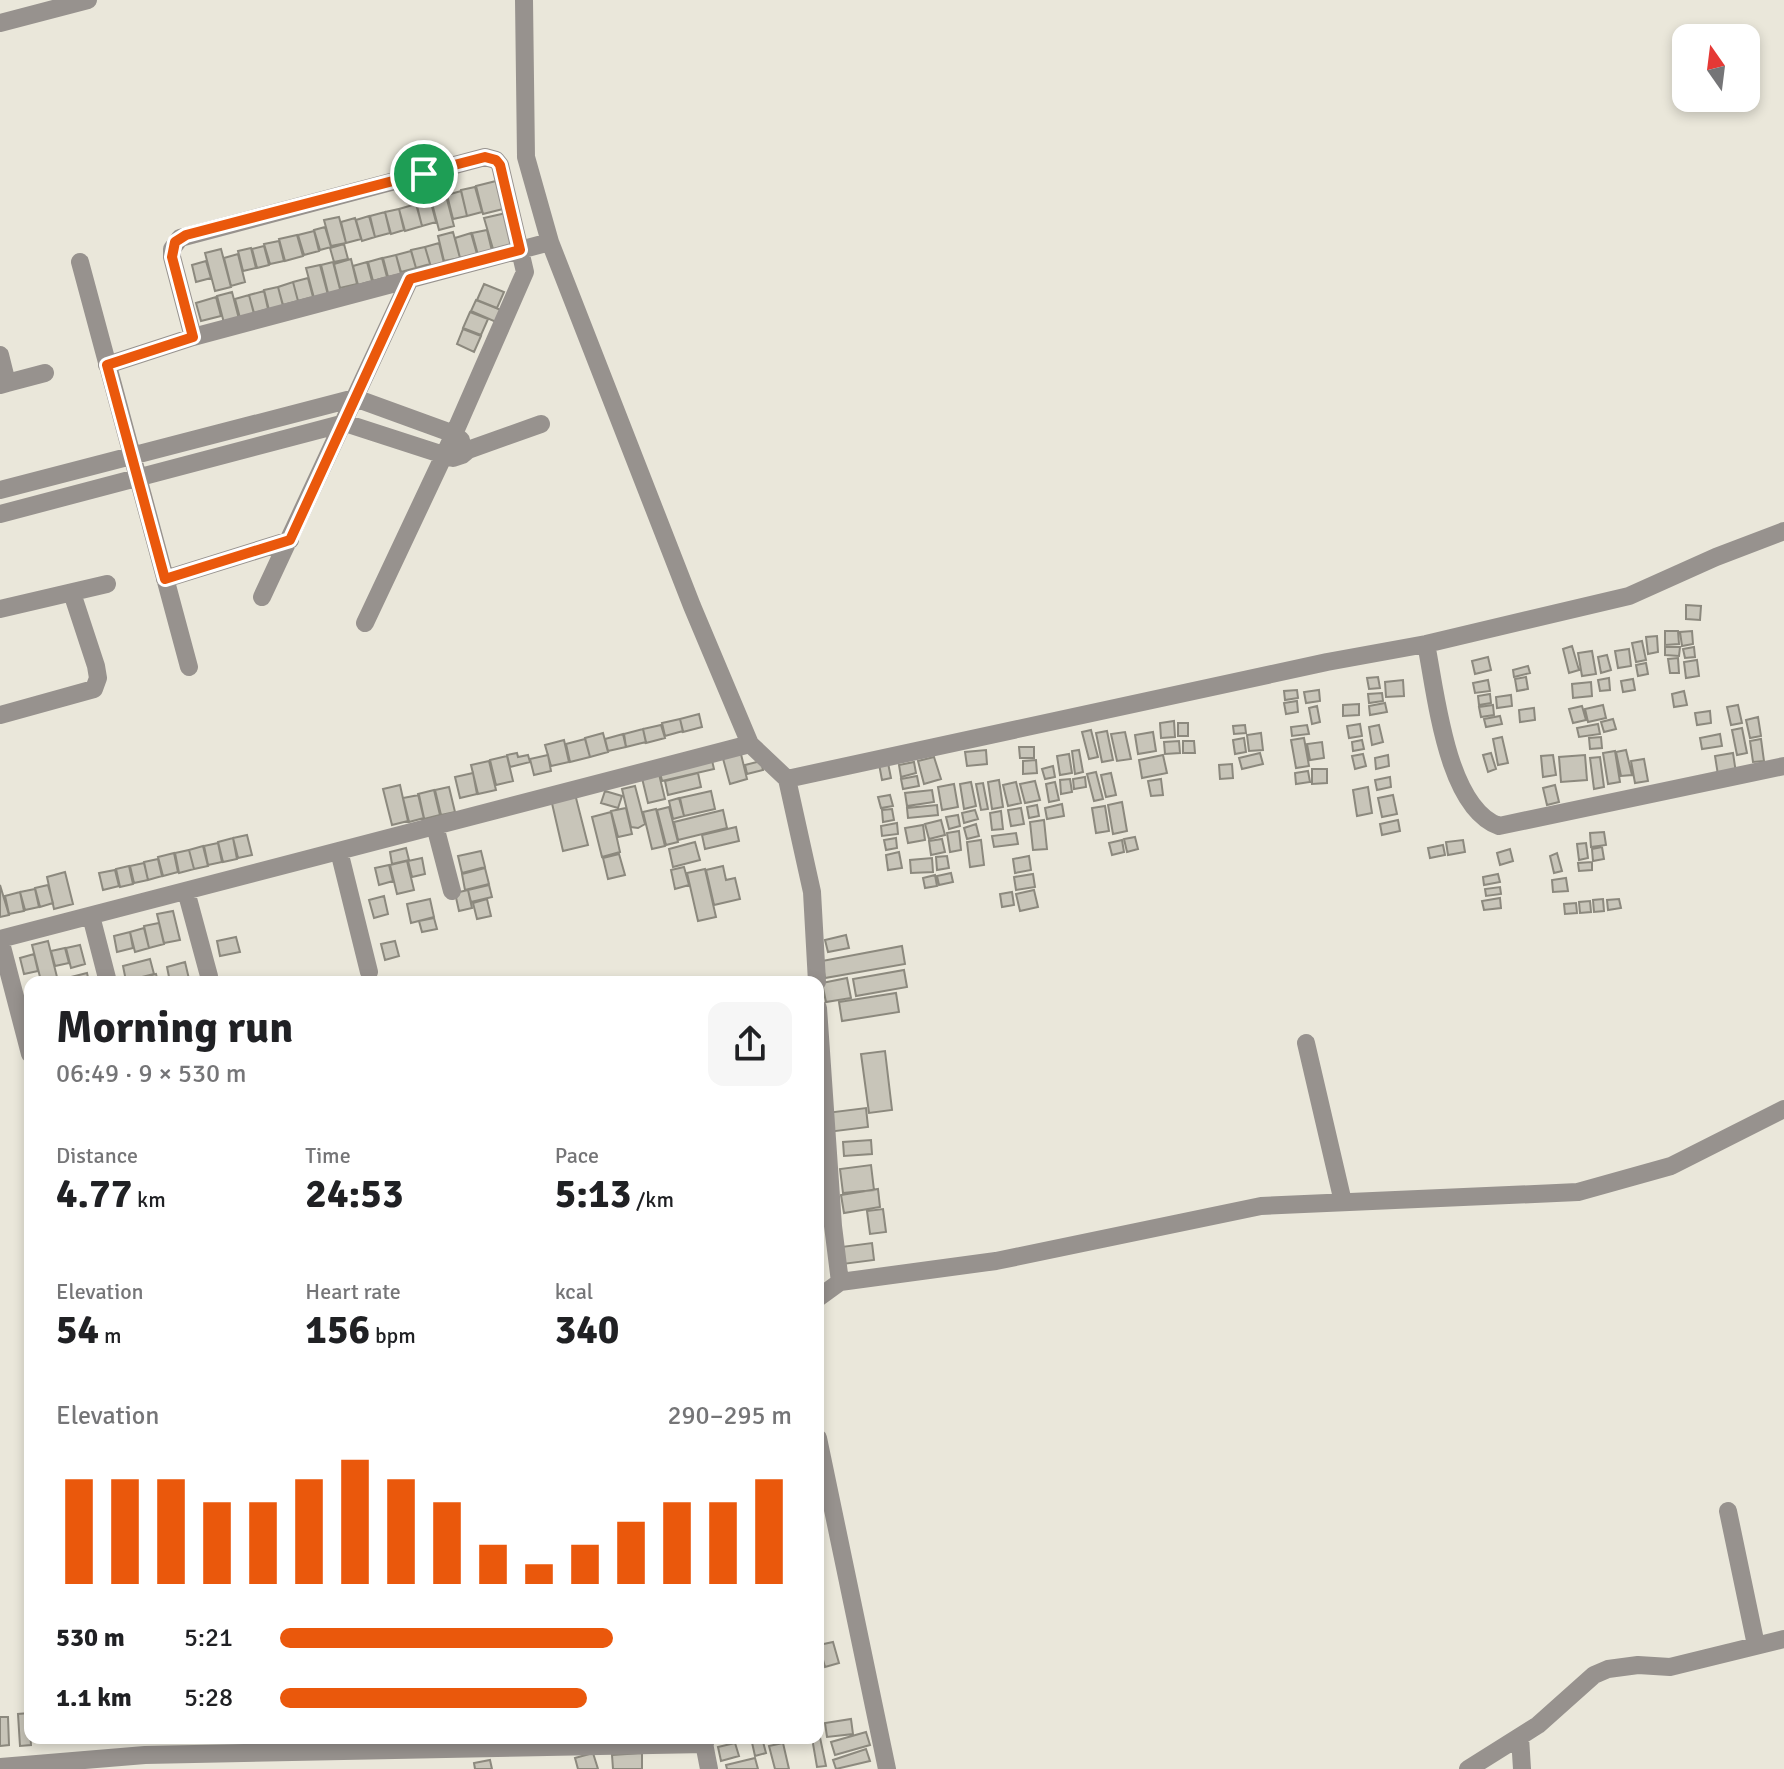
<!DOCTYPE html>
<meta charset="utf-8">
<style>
:root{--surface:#fff;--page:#f6f6f6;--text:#202124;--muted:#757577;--accent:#ea580c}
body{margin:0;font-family:Signika,sans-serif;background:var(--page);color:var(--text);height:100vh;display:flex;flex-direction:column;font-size:30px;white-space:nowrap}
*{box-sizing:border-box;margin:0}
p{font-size:26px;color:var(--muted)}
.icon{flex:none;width:44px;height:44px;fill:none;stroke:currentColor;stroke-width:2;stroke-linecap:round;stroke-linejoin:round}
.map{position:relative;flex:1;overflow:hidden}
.sheet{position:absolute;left:24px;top:976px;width:800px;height:768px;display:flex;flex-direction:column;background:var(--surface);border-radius:16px;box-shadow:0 4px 12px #0003}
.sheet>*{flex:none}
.needle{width:52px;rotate:346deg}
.buttons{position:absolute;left:1672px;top:24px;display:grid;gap:16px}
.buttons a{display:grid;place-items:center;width:88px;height:88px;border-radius:16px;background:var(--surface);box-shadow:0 4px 12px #0003;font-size:40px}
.pin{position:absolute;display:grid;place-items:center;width:68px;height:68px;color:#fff;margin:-34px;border:4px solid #fff;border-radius:50%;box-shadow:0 2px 8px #0007}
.round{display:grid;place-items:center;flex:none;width:84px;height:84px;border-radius:16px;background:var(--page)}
.overview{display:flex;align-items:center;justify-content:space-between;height:136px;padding:0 32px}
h1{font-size:44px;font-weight:800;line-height:60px}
.figures{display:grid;grid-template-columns:repeat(3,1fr);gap:12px;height:136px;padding:8px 32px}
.figures div{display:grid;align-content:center}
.figures b{font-size:40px;font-weight:800}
.figures small{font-size:22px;font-weight:400}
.figures p{font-size:22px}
.chart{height:224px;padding:16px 32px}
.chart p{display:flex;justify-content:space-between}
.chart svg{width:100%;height:144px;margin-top:8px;stroke:var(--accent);stroke-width:6}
ul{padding:0 32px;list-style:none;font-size:26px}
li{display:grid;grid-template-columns:128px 96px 1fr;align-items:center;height:60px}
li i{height:20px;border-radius:10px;background:var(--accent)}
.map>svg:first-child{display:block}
.building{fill:#c8c5b9;stroke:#8c897e;stroke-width:2}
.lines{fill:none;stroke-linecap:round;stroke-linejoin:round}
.minor{stroke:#97928e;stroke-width:18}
.route-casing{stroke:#fff;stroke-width:16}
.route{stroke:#ea580c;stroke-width:10}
</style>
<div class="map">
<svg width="1784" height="1769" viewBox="0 0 1784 1769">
<rect width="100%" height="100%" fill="#eae7da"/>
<path class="building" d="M496,181L503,209L483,214L476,186Z
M475,187L482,212L467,216L461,190Z
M444,188L454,226L439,230L429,192Z
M461,191L467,216L453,219L447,195Z
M430,199L436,222L422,226L416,202Z
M416,204L422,226L405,231L399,209Z
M399,209L404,230L391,234L385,212Z
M385,212L390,233L375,237L370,216Z
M506,213L514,244L493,249L484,218Z
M369,216L375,237L362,241L356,220Z
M339,217L346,243L331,246L324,220Z
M355,218L361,239L346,243L341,222Z
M325,227L331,247L320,250L314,230Z
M487,230L492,251L478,255L472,233Z
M314,231L319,251L304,255L298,235Z
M453,232L460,258L444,261L438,236Z
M471,233L477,254L460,258L455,238Z
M297,235L303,256L285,261L279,239Z
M279,241L284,261L270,264L264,244Z
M439,243L444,263L431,267L425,247Z
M344,244L348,259L334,262L330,248Z
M264,246L269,265L257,268L252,249Z
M425,247L430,264L416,268L411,250Z
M251,248L256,268L243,271L238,251Z
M221,249L231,287L215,291L205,253Z
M411,251L416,268L401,272L396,255Z
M238,254L245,282L231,286L224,258Z
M396,255L401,274L388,277L383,258Z
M382,258L387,277L373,281L368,262Z
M351,259L357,284L340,288L334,264Z
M206,261L211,278L196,282L192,265Z
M333,262L341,293L329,297L321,265Z
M367,262L372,281L358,285L353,266Z
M320,265L328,295L314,298L306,268Z
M308,278L313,297L298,301L293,282Z
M293,282L298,301L283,305L278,287Z
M484,284L504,292L497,308L477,300Z
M278,287L283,306L269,310L264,290Z
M264,291L268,309L254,313L249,295Z
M232,292L239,319L224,323L217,296Z
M249,295L254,314L240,318L235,299Z
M216,297L221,316L201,321L196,303Z
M476,300L501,310L496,322L471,311Z
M470,312L488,319L481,335L463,328Z
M463,329L481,336L474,352L457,344Z
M1686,605L1701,606L1700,620L1686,619Z
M1665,631H1678L1679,644L1665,645Z
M1692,631L1693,644L1682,646L1680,632Z
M1657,636L1658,652L1648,654L1646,637Z
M1642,641L1646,660L1636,662L1632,643Z
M1572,646L1579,670L1569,673L1563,649Z
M1665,647H1680L1679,656L1665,655Z
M1694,647L1695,657L1685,658L1683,649Z
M1629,649L1631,666L1618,668L1615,651Z
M1592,651L1596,674L1582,676L1578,653Z
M1607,655L1611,670L1601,673L1598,657Z
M1488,657L1491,670L1475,674L1472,661Z
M1678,658L1679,673H1670L1668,659Z
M1697,660L1699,676L1686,678L1684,662Z
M1646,663L1648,674L1638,676L1636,665Z
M1528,666L1530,673L1514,677L1513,670Z
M1378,677L1380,688L1369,689L1367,678Z
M1526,677L1528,689L1517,691L1515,679Z
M1609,678L1610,690L1600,691L1598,680Z
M1633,679L1635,690L1623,692L1621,681Z
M1403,680L1404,696L1386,697L1385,682Z
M1488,680L1490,691L1475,693L1473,683Z
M1591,682L1592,696L1573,698L1572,684Z
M1297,690L1298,698L1285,700L1284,691Z
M1319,690L1320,701L1306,703L1304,692Z
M1684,691L1687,705L1674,707L1672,694Z
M1382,693L1383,701L1369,703L1368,694Z
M1490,694L1491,703L1479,705L1478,696Z
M1511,695L1512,706L1497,708L1496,697Z
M1297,701L1298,712L1286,714L1284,703Z
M1385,703L1387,712L1370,715L1369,706Z
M1359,704V715L1343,716V705Z
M1493,705L1494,715L1481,717L1479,707Z
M1603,705L1606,718L1588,722L1585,709Z
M1738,705L1742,723L1731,725L1727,707Z
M1317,706L1320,722L1312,724L1309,708Z
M1582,706L1586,720L1573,723L1569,709Z
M1534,708L1535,720L1520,722L1519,710Z
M1710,711L1711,723L1697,725L1695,713Z
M699,714L702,727L683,732L680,719Z
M1500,716L1502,724L1486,727L1484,719Z
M1758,717L1761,736L1750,738L1746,720Z
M680,719L683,731L665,736L662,723Z
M1613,719L1616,729L1604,732L1601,722Z
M1174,721L1175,737L1161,738L1160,723Z
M1178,723H1188V736H1178Z
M1360,724L1362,736L1349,738L1347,726Z
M1598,724L1600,734L1579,737L1577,728Z
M661,725L665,738L646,743L643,729Z
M1245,725L1246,733L1234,734L1233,726Z
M1307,725L1309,734L1292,736L1291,727Z
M1379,725L1383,742L1372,745L1369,727Z
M1742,728L1747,753L1737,755L1732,730Z
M643,729L646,742L626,747L624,734Z
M1091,730L1098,757L1089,759L1082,732Z
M1107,731L1113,760L1102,762L1096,733Z
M1125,732L1131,759L1117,761L1111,734Z
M1153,732L1156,751L1138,754L1135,735Z
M603,733L608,752L590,757L585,738Z
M1261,733L1263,750L1249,751L1247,735Z
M623,734L626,747L608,751L605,739Z
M1720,734L1722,746L1702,749L1700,738Z
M1502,737L1508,763L1498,765L1493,739Z
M1601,737L1602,748L1590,749L1589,738Z
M1244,738L1246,752L1235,754L1233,740Z
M1304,738L1309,766L1296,768L1291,740Z
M585,739L590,757L570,762L566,744Z
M1761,739L1764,761L1753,762L1750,741Z
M564,740L569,762L551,766L545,745Z
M1362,740L1364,749L1353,751L1352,742Z
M1179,741L1180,753L1165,754L1164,742Z
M1183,741H1194L1195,753H1183Z
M1322,742L1324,758L1310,760L1307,744Z
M1019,747H1034V758H1020Z
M740,750L747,779L730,784L722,755Z
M986,750L987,764L967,766L965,752Z
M1079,750L1083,772L1075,774L1072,751Z
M1626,750L1632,775L1621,776L1616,752Z
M1615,751L1620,782L1608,784L1603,753Z
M517,753L518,757L528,755L530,762L510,767L507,755Z
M1260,753L1263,764L1242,769L1239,758Z
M1491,753L1496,769L1488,772L1483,755Z
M1733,753L1736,773L1718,775L1715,756Z
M1069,754L1072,773L1060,775L1057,756Z
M1363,754L1366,766L1355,769L1352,756Z
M548,755L551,771L534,775L530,759Z
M1163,755L1167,773L1142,778L1139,760Z
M1388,755L1389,766L1376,769L1375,758Z
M1553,755L1556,775L1543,777L1541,756Z
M1585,755L1587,780L1561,782L1559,757Z
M507,756L513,781L496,785L490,760Z
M711,756L714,769L662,781L659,768Z
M934,757L941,779L924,784L918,761Z
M1600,757L1604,787L1594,789L1590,758Z
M1644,759L1648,781L1635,783L1631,761Z
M1036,760L1037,773L1023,774V761Z
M489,761L496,790L478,794L471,765Z
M761,761L763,770L747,774L745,765Z
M914,762L916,773L901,777L899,765Z
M888,763L891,778L882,780L879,764Z
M1232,764L1233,778L1220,779L1219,765Z
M1053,766L1055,777L1045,779L1042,769Z
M1312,769H1327V783L1312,784Z
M658,770L665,799L648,803L641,774Z
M1308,771L1310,782L1296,784L1295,773Z
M1096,772L1103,799L1094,801L1087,774Z
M473,773L477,794L460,798L455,777Z
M698,773L701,787L668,795L665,781Z
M1111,773L1116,795L1106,797L1101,775Z
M917,776L919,786L903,789L901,779Z
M1085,777L1086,787L1074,789L1073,779Z
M1390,777L1391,787L1377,790L1375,780Z
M1070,779L1072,792L1061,794L1060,780Z
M1161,779L1163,795L1151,796L1148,781Z
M999,780L1003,807L992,809L988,782Z
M1035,781L1040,800L1025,803L1020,784Z
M971,782L976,806L964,809L960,784Z
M1016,782L1021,803L1008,806L1003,785Z
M1055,782L1059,800L1049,802L1046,784Z
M983,783L988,809L981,810L976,784Z
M954,784L958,807L942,810L938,787Z
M400,785L408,821L392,825L383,789Z
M1555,785L1559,802L1547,805L1543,788Z
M635,786L645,824L638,828L631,827L622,789Z
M449,787L455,812L441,815L435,790Z
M1368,787L1372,813L1357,816L1353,790Z
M434,790L440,815L424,819L418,794Z
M932,790L934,802L907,806L905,793Z
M605,791L622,796L618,808L601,803Z
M711,791L715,809L684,816L680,798Z
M575,794L588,845L563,851L551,799Z
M419,795L424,818L409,822L403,798Z
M890,795L893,806L881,808L878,797Z
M1393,795L1397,814L1382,817L1378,798Z
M679,798L684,816L673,819L669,801Z
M1122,802L1127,831L1113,834L1108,805Z
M1062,804L1064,816L1047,819L1045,808Z
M937,805L938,815L908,818L907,808Z
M1037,805L1039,816L1029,818L1027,807Z
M1105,806L1109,831L1096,833L1092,808Z
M669,807L678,842L666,845L657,810Z
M626,808L632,834L618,837L611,811Z
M1021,808L1024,824L1011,826L1008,810Z
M656,809L665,846L652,849L643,812Z
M892,809L894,820L883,822L882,810Z
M723,810L727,828L678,840L674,822Z
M975,810L978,819L964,823L962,813Z
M1001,811L1003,829L992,830L990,813Z
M611,812L620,852L602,857L592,817Z
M958,815L960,826L949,829L946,817Z
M941,820L945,835L929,839L925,824Z
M1044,820L1047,849L1033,850L1030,822Z
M1398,820L1400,831L1382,835L1380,824Z
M897,823L898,834L882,836L881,826Z
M976,824L979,836L967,839L964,828Z
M923,825L925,840L908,843L905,828Z
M736,827L739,841L705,849L702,835Z
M959,831L961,850L950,852L947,833Z
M1604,832L1606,845L1591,847L1590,833Z
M1016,833L1018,844L994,847L992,836Z
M247,835L252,855L238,858L233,838Z
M1135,837L1138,849L1127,852L1124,839Z
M233,838L237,859L223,862L218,842Z
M896,838L897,848L886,850L884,840Z
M942,839L945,852L931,855L929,841Z
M981,840L984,865L970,867L967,842Z
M1122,840L1124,852L1112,855L1109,843Z
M1463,840L1465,852L1448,855L1446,842Z
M695,842L700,860L673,867L669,849Z
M218,843L222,862L208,865L204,846Z
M1586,843L1588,858L1579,860L1577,844Z
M1443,845L1445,855L1430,858L1428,848Z
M203,846L208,866L194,869L189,850Z
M1602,847L1604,859L1593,861L1592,849Z
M406,848L409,860L392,864L390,852Z
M1510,849L1513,861L1500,865L1497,853Z
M189,850L194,869L179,873L175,853Z
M481,851L485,867L462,873L458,856Z
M899,852L902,868L888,870L886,855Z
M174,853L178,872L163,876L158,857Z
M1557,853L1562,871L1554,873L1550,856Z
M619,854L625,875L608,879L603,858Z
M947,856L949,868L937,870L936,857Z
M1029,856L1031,870L1015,873L1013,859Z
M422,858L425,874L412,877L408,861Z
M932,858L933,872L911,873L910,860Z
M158,859L162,876L148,880L144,862Z
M407,861L414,890L397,894L390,865Z
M1592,862V870L1579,871L1578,863Z
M144,863L148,880L134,883L130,866Z
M389,865L393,881L379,885L375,868Z
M129,866L133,884L120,887L116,869Z
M723,866L726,880L735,878L740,899L714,905L706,870Z
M684,867L689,885L675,889L671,870Z
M485,868L489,884L465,890L462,874Z
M705,869L716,917L698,921L687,873Z
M115,870L119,886L103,890L99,873Z
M65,872L73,904L54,909L47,877Z
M951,873L953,882L939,885L937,876Z
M1033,874L1035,887L1016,890L1014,877Z
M1498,874L1500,882L1484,885L1483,877Z
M935,875L937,886L925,888L923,878Z
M1566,878L1568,891L1553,892L1552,880Z
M0,885L9,915L0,917Z
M48,885L53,903L40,907L35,888Z
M489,885L492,897L471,902L468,890Z
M1500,887L1501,894L1486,896L1485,889Z
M35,889L39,907L25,910L20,892Z
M468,890L472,908L459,911L455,893Z
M1034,890L1038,907L1020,911L1016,894Z
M20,892L24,911L9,914L5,896Z
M1012,892L1014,905L1002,907L1000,894Z
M384,896L388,914L374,918L369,900Z
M1500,898L1501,908L1484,910L1482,901Z
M430,899L434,917L411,923L407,904Z
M487,899L491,916L477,919L473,903Z
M1603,899L1604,911L1594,912L1593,900Z
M1619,899L1621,908L1608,910L1607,900Z
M1590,901L1591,912L1580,913L1579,902Z
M1576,903L1577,913L1565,914L1564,904Z
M173,911L180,940L164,943L157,914Z
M434,918L437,929L422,932L419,921Z
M159,923L164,944L149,948L144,926Z
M144,928L149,948L135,952L130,932Z
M130,932L133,948L117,952L114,936Z
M846,935L849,948L828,952L825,940Z
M236,937L240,952L220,956L217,941Z
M48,941L57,977L41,981L32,945Z
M395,941L399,956L385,960L381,944Z
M80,945L85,964L71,968L66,948Z
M902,946L905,964L825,978L822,961Z
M65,948L69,963L55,966L51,951Z
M34,954L38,971L24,974L20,958Z
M150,959L154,974L126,981L123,966Z
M185,962L189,979L170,982L167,967Z
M904,970L907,987L856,996L853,979Z
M87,973L89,982H72L71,977Z
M156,974L158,982H123Z
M847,978L851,998L826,1002L822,983Z
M896,993L899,1012L842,1021L839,1002Z
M885,1051L892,1110L869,1113L861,1054Z
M866,1108L868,1127L828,1132L826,1113Z
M871,1140L872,1154L844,1156L843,1142Z
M871,1165L874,1190L843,1193L840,1169Z
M878,1189L880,1207L844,1213L841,1195Z
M883,1209L886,1232L870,1234L867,1211Z
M872,1243L874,1260L843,1264L841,1247Z
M833,1642L839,1663L825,1667L819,1645Z
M29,1713L31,1745L20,1746L18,1714Z
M0,1717H8L9,1745L0,1746Z
M851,1719L853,1734L827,1737L825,1723Z
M818,1728L826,1766L817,1767L812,1738H818Z
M866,1732L870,1745L835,1755L831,1742Z
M751,1738H762L766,1753L755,1756Z
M735,1743L739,1756L721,1761L718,1747Z
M783,1743L789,1769H775L769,1746Z
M866,1749L870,1761L836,1769L833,1760Z
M593,1753L598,1769H578L575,1758Z
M642,1753V1769H613L612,1755Z
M755,1758L758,1769H727L726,1765Z
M490,1760L492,1769H475L474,1763Z"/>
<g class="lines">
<path class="minor" d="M524,0L526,157L550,242L692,606L750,744L787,779L812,892L817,982
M0,23L88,0
M80,262L189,667
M193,337L172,257V249L180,238L485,157L496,160L500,165L525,272L454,434L365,623
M0,355L7,383L0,385
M107,365L193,337L550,242
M7,383L45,373
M0,490L355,398L454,434L461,440
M0,514L345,423L453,458L462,455L468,450L541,424
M165,579L290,540
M262,597L410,279
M0,609L107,584
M1426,644C1436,692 1446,807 1499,826L1784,766
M0,715L94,689L98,678L96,666L72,593
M787,779L1327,662L1426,644L1629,596L1716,557L1784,531
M435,826L452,891
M339,851L369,972
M186,891L209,976
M91,916L108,982
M0,939L750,744
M0,939L30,1054
M818,1008L833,1226L840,1282L818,1298
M1306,1043L1343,1202
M840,1282L996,1261L1261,1206L1578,1192L1671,1166L1784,1109
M818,1438L887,1769
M1728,1511L1756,1645
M1520,1737L1522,1769
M703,1738L709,1769
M0,1767L145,1755L705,1744
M1468,1769L1538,1725L1594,1675L1608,1669L1638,1665L1670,1667L1784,1639"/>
</g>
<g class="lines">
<defs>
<path id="route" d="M485,157L496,160L500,165L520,250L410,279L290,540L165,579L107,365L193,337L172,257L175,242L186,235Z"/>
</defs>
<use href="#route" class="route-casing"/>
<use href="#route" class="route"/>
</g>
</svg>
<div class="buttons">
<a><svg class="needle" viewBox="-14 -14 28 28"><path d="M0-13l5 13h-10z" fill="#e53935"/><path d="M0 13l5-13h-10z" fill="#757577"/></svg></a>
</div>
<div class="pin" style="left:424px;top:174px;background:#1e9e55"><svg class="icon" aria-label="arrive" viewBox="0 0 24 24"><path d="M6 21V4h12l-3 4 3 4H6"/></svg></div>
<section class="sheet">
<div class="overview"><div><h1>Morning run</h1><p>06:49 · 9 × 530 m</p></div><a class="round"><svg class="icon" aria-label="share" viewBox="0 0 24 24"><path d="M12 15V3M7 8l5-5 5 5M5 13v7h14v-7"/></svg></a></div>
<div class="figures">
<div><p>Distance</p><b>4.77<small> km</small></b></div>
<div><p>Time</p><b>24:53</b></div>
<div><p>Pace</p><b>5:13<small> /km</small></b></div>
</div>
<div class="figures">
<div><p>Elevation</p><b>54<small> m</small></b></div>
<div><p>Heart rate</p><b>156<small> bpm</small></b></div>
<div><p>kcal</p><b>340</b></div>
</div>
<div class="chart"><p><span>Elevation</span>290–295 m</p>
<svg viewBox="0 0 160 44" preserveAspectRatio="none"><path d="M5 44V12M15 44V12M25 44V12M35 44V19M45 44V19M55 44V12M65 44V6M75 44V12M85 44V19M95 44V32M105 44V38M115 44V32M125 44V25M135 44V19M145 44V19M155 44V12"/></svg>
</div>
<ul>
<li><b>530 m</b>5:21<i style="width:65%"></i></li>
<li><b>1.1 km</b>5:28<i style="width:60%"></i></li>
</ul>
</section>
</div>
